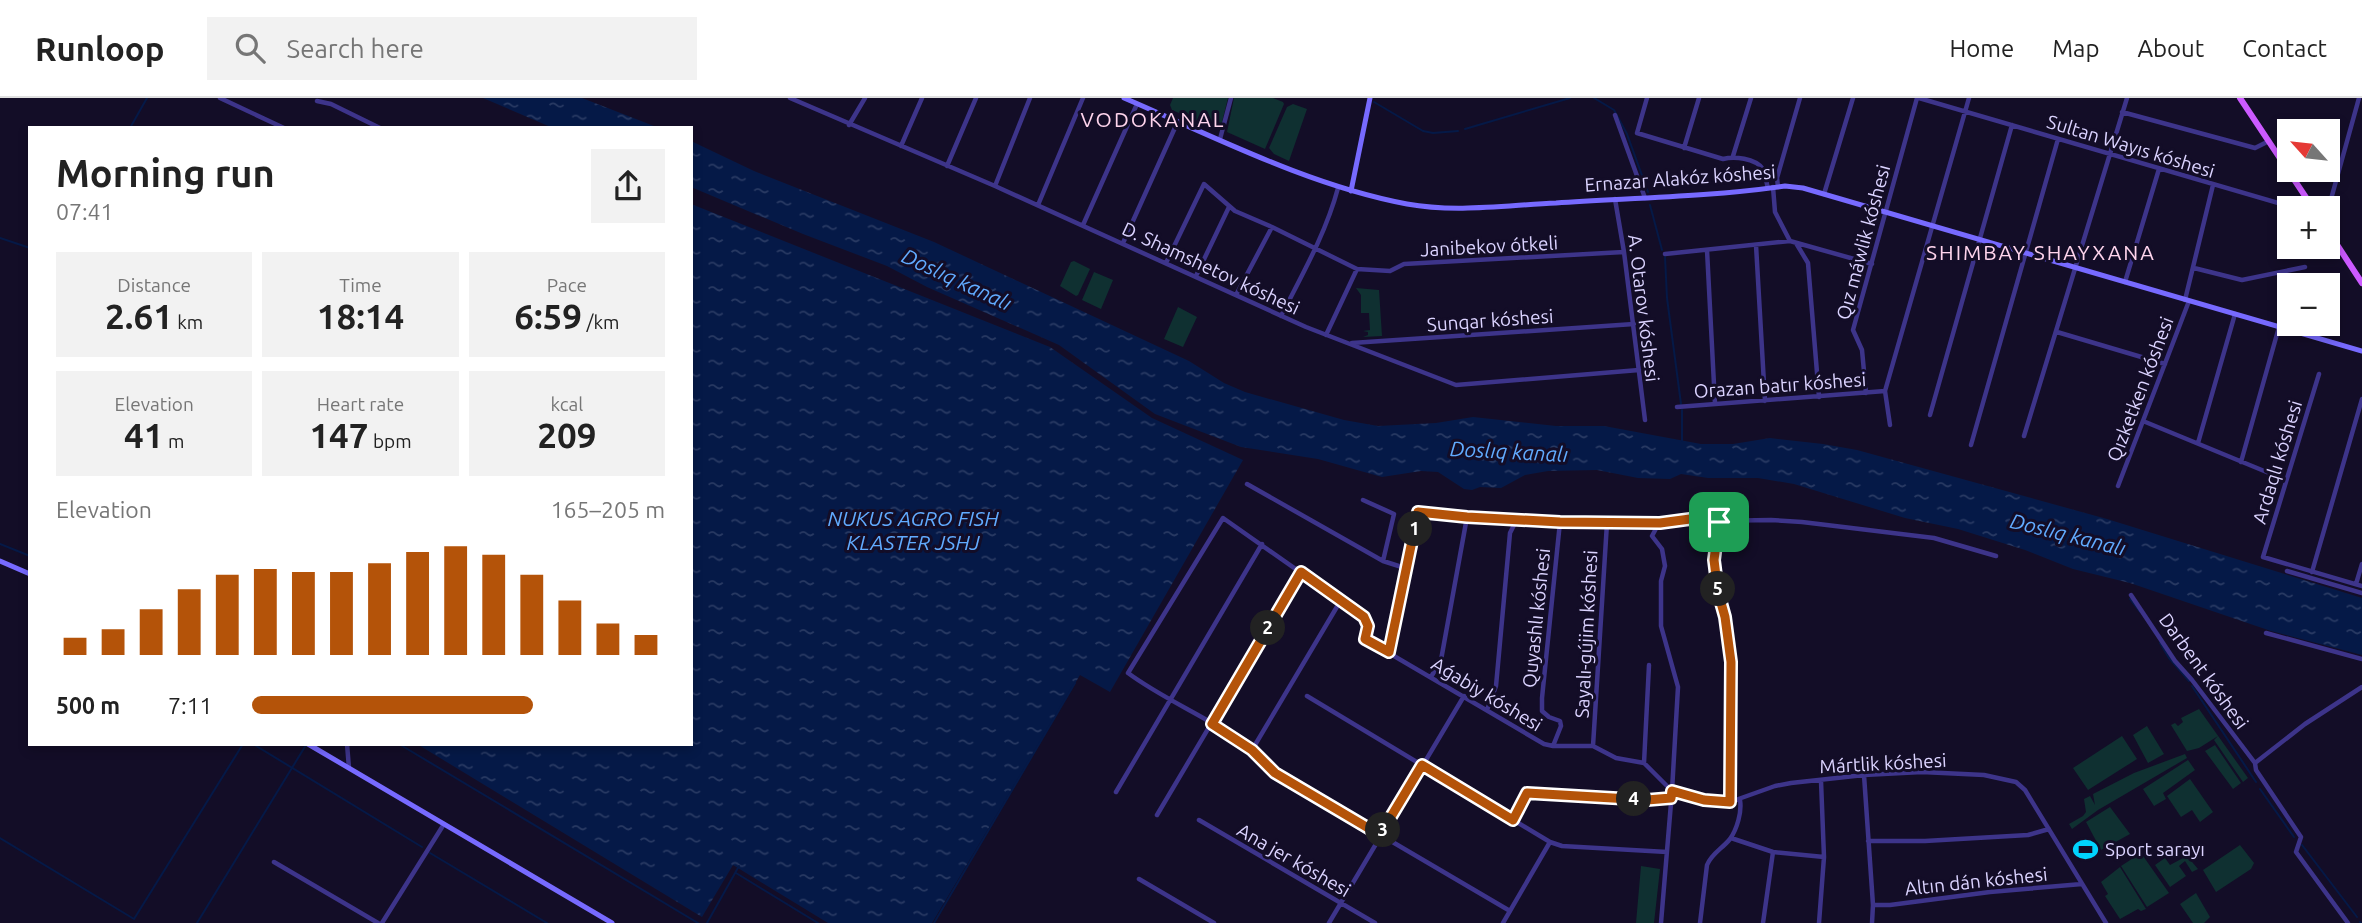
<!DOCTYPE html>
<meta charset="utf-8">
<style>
:root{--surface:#fff;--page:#f2f2f2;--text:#222;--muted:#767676;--line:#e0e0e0;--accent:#b45309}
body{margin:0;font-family:Ubuntu,sans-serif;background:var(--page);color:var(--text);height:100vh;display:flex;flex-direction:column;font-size:26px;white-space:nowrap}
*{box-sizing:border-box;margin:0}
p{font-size:23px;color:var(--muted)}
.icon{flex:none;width:38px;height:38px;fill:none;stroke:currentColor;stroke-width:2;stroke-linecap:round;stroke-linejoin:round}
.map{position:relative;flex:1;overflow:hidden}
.side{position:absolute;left:28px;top:28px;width:665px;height:620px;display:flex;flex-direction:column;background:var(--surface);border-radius:0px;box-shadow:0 4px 10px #0003}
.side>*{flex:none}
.needle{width:46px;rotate:297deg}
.buttons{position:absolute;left:2277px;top:21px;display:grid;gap:14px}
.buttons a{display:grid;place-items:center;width:63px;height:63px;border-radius:0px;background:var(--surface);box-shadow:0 4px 10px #0003;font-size:35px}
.pin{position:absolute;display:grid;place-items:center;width:60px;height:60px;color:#fff;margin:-30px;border-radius:14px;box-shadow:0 4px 10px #0006}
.km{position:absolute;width:35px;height:35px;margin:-18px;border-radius:50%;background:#222;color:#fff;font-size:19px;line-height:35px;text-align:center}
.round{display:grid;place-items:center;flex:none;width:74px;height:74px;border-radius:0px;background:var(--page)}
.head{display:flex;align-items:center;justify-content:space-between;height:119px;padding:0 28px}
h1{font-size:38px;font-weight:700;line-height:52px}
.stats{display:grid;grid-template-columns:repeat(3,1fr);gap:10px;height:119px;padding:7px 28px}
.stats div{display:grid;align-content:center;border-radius:0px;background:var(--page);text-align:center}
.stats b{font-size:35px;font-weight:700}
.stats small{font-size:19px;font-weight:400}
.stats p{font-size:19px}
.chart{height:196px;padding:14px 28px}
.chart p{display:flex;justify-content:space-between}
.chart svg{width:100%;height:126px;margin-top:7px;stroke:var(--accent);stroke-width:6}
ul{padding:0 28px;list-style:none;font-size:23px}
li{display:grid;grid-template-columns:112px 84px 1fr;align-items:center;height:52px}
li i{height:18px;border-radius:9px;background:var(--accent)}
header{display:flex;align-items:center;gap:42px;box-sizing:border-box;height:98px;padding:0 35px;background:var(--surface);border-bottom:2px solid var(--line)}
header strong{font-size:33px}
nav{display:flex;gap:38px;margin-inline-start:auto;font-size:24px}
.search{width:490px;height:63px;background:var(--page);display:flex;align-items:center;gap:18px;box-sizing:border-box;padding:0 24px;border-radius:0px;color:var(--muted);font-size:26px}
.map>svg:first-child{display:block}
.grass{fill:#0f3031}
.water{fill:url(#water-ripples)}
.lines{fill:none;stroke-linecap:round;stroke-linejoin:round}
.stream{stroke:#051947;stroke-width:2}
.street{stroke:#3d348a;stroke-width:4.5}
.secondary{stroke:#776aff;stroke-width:5}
.primary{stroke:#cc5aff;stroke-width:6}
.route-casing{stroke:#fff;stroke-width:14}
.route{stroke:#b45309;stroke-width:9}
.labels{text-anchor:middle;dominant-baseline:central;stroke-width:6;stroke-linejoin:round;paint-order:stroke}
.street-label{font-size:19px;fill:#dbd3ff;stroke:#130d27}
.poi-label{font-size:19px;fill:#dbd3ff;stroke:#130d27;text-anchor:start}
.neighbourhood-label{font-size:21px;letter-spacing:2px;fill:#ffd5ed;stroke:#130d27}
.water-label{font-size:21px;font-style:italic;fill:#61abff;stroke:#130d27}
</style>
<header>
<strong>Runloop</strong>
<div class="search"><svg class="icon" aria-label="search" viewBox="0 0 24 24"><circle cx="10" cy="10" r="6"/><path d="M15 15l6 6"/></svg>Search here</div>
<nav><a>Home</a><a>Map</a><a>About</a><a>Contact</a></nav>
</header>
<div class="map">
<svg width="2362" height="825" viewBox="0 0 2362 825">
<defs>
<pattern id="water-ripples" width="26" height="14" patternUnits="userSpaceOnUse" patternTransform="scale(1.75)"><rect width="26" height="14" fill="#051947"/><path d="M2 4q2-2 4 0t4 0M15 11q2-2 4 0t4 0" fill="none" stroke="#293a63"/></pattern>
</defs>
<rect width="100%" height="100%" fill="#130d27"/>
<path class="grass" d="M1173,0H1228L1221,28L1214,30L1172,12L1170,7Z
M1234,0H1273L1283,4L1284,6L1265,51L1227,34Z
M1293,6L1307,11L1289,63L1274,56L1269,50L1287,9Z
M1074,163L1090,171L1078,197L1076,198L1060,188L1071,164Z
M1094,174L1113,182L1101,211L1082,202Z
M1356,190L1379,192L1382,238L1363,239L1368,237V234L1363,233L1370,232L1369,215H1361V197Z
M1178,209L1197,219L1183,249L1164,241Z
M2199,611L2248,680L2243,684L2214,642L2218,638L2199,650L2187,653L2171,627L2175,625L2178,628L2183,624L2181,620Z
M2147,628L2164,656L2148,665L2133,637Z
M2122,638L2137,661L2088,692L2073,670Z
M2215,647L2241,685L2233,691L2205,653Z
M2185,656L2187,660L2098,712L2072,731L2069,726L2083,718L2086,714L2084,701L2090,698L2095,707L2093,696L2134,675Z
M2188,662L2195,672L2163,695L2166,701L2154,708L2143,691Z
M2190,681L2213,714L2200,724L2192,712L2181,719L2167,698Z
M2110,709L2130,736L2101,752L2086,724Z
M2240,747L2254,765L2251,771L2216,794L2203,772Z
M2141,755L2169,795L2147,809L2121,768Z
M2187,758L2198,771L2192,774L2185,763L2179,768L2186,778L2170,789L2155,767L2165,760L2170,767Z
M1641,768L1660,771L1654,825H1636Z
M2120,769L2146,811L2141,813L2138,811L2120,821L2105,798L2108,796L2101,784Z
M2196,795L2210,819L2204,825H2193L2180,806Z"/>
<path class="water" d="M483,0H582L659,30H553Z
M691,43L754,73L934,144L1189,263L1224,285L1245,294L1344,322L1378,328L1436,325L1473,319L1556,328H1604L1701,346H1733L1770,340L1823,346L1857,352L2107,421L2362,500V557L2271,533L2130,485L2073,471L2025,452L1958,431L1905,420L1794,386L1758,380H1708L1681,376L1670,381L1638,380L1597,372L1548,373L1525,377L1501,390L1480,389L1472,392L1464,391L1438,374L1421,373L1382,379L1318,361L1241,349L1155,316L1059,247L927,189L887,168L803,136L691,89Z
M691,106L1050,249L1152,320L1243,362L1110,594L1080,577L932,825H828L733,767L702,819L417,646H691Z"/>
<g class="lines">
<path class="stream" d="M1594,0L1614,12L1627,36L1648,94
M1374,4L1423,33L1433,35L1458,33
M130,30L147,0
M1465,31L1570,0
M1650,107L1662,152
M0,140L30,150
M1665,159L1667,200L1681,306
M1682,312V343
M0,446L30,458
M2130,501L2140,514
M2160,545L2169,560L2189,583
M2192,588L2256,684
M253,646L422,749
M399,646L698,825
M2260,691L2294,739
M0,740L134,821L243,646
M2302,747L2357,819
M430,755L547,825
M736,775L818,825
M2360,824L2361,825
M197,825L306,647
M707,825L739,768
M934,825L1075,585"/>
<path class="street" d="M220,0L284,30
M790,0L995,88L1306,229L1456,287L1639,272
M1647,0L1637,35L1723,61C1734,58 1755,60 1763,71C1766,76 1766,85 1768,90
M1919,0L2295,110
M317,3L331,6L380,30
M2122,14L2255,50L2269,43
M1615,17L1645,100
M849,27L865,0
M1220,41L1231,0
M901,48L922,0
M1684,50L1699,0
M1733,58L1751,0
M947,68L976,0
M995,88L1030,0
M1773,89L1775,114L1790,143
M1778,89L1777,80L1800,0
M1824,96L1853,0
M1615,101L1624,154L1645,322
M1038,107L1083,0
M2328,112L2359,0
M1083,127L1137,6
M1123,145L1178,23
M1796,145L1808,165L1819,299
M1756,147L1765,303
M1707,152L1715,306
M1665,156L1790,143L1872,166
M1166,165L1204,86L1235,113L1272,129L1357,171L1390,173L1404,166L1624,154
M2194,170L2242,182L2305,169
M1196,178L1229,109
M2125,184L2159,71
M1236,197L1272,129
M2185,202L2213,87
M1281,218C1302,177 1326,135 1338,90
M2057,234L2165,266
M1326,237L1357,171
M1352,245L1634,226
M2319,276L2263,459L2362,488
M1866,295L1862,252L1853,232L1917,0
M1677,309L1885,293
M1930,317L2012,27
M2143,323L2286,382
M1890,327L1885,293L1969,0
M2024,338L2127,0
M2198,345L2235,216
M1971,347L2058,41
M2241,364L2279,229
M1247,386L1383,463L1408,471
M2118,388L2189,203
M1363,402L1394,416L1383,463
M1719,424L1714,462L1731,564L1730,704
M1659,425L1652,438L1662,451L1665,468L1661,483V528L1678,589L1672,693L1661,825
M2287,473L2362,495
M2312,474L2362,301
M2356,486L2362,466
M2131,497L2175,563L2192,582L2255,665L2256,672L2301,739L2296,754L2348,825
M2266,535L2362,561
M1389,554L1418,414L1467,419L1560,424L1659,425L1690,421L1709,423L1771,422L1802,424L1934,440L1996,458
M1431,579L1441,562L1467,419
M1307,598L1550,744L1562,748L1667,754
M1487,612L1496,588L1510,435L1516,423
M347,646L349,670
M1553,648L1561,628L1560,623L1549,619L1542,613V600L1560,424
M1593,648L1607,425
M1252,652L1341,502
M1644,665L1649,567
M2255,665L2305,626L2362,589
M1864,677L1873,807L1872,825
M1116,694L1262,446
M1157,717L1301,474
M1199,722L1375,825
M1513,722L1527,695L1647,702L1671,700
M1731,740L1773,754L1824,759
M1868,743H1925L2028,737L2049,731
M274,764L378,825
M1139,781L1214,825
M1873,807H1890L1990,794L2082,786
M1510,813L1275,675C1267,667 1260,659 1252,652C1214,621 1167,604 1128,575L1223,420L1364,519L1368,528L1365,541L1544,646L1553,648H1593L1616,660L1644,665L1672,693L1704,702L1730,704L1775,688L1791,685L1864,677L1922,674L1984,677L2016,684L2025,692L2106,825
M382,825L444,726
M1329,825L1464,598
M1503,825L1550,744
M1700,825L1707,767C1712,755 1722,751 1730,741C1737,731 1742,714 1740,702
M1763,825L1773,754
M1819,825L1824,759L1821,683"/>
<path class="secondary" d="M1124,0C1215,39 1310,88 1407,106C1456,115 1508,107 1556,105C1632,100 1709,99 1785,88L1803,90L2362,253
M1351,93L1370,0
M0,463L30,476
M308,646L612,825"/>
<path class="primary" d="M2240,0L2313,110
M2328,133L2362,185"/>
</g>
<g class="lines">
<defs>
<path id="route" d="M1418,414L1467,419L1560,424L1660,425L1690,421L1719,424L1714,462L1718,494L1725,519L1731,564L1730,704L1704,702L1672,693L1671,700L1647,702L1527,695L1513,722L1422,667L1380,737L1275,675L1252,652L1212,626L1301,474L1364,519L1368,528L1365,541L1389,554Z"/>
</defs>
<use href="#route" class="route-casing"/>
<use href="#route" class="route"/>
</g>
<defs>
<symbol id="stadium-bare" viewBox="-9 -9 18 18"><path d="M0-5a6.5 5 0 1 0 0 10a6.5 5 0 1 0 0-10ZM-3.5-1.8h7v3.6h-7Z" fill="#00d3fe" stroke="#130d27" stroke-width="2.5" paint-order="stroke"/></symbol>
</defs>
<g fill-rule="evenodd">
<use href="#stadium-bare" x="2068" y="734" width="35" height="35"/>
</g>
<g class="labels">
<g class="street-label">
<text transform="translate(2131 48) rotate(17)">Sultan Wayıs kóshesi</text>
<text transform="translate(1680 80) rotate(-4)">Ernazar Alakóz kóshesi</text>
<text transform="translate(1863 144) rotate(-75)">Qız máwlik kóshesi</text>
<text transform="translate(1489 148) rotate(-3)">Janibekov ótkeli</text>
<text transform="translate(1211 170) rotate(25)">D. Shamshetov kóshesi</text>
<text transform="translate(1644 210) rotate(83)">A. Otarov kóshesi</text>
<text transform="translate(1490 222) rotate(-4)">Sunqar kóshesi</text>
<text transform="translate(1780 287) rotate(-4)">Orazan batır kóshesi</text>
<text transform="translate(2140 291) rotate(-69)">Qızketken kóshesi</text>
<text transform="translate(2277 364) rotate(-73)">Ardaqlı kóshesi</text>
<text transform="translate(1536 520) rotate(-84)">Quyashlı kóshesi</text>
<text transform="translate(1586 536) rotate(-87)">Sayalı-gújim kóshesi</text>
<text transform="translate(2204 573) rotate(54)">Darbent kóshesi</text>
<text transform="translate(1487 596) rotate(31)">Aǵabiy kóshesi</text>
<text transform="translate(1883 665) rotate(-3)">Mártlik kóshesi</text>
<text transform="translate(1294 762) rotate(30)">Ana jer kóshesi</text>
<text transform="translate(1976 783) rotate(-6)">Altın dán kóshesi</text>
</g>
<g class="poi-label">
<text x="2105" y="751">Sport sarayı</text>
</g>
<g class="neighbourhood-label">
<text x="1153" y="21">VODOKANAL</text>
<text x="2041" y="154">SHIMBAY SHAYXANA</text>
</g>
<g class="water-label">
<text transform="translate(957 181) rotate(25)">Doslıq kanalı</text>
<text transform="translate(1509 353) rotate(3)">Doslıq kanalı</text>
<text x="913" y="420">NUKUS AGRO FISH<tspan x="913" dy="24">KLASTER JSHJ</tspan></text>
<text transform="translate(2068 436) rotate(14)">Doslıq kanalı</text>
</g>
</g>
</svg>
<div class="buttons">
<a><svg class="needle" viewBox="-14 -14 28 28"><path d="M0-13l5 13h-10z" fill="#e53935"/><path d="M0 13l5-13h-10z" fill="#767676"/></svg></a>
<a>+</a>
<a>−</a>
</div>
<div class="pin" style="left:1719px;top:424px;background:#1e9e55"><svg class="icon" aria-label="arrive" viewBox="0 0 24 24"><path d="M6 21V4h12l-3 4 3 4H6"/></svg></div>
<b class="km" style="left:1415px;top:431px">1</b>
<b class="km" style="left:1268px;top:530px">2</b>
<b class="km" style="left:1383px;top:732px">3</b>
<b class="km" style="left:1634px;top:701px">4</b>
<b class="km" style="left:1718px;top:491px">5</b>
<section class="side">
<div class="head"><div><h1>Morning run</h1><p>07:41</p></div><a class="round"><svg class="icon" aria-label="share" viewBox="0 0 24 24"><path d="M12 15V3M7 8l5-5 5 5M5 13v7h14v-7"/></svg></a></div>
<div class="stats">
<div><p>Distance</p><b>2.61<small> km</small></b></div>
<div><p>Time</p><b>18:14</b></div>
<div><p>Pace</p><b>6:59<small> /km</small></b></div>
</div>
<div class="stats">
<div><p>Elevation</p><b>41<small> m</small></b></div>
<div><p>Heart rate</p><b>147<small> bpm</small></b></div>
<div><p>kcal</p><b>209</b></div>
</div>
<div class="chart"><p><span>Elevation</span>165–205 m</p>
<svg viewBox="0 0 160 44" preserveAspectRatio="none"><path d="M5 44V38M15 44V35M25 44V28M35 44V21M45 44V16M55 44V14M65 44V15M75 44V15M85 44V12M95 44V8M105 44V6M115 44V9M125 44V16M135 44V25M145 44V33M155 44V37"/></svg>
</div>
<ul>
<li><b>500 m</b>7:11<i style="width:68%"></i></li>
</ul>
</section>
</div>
